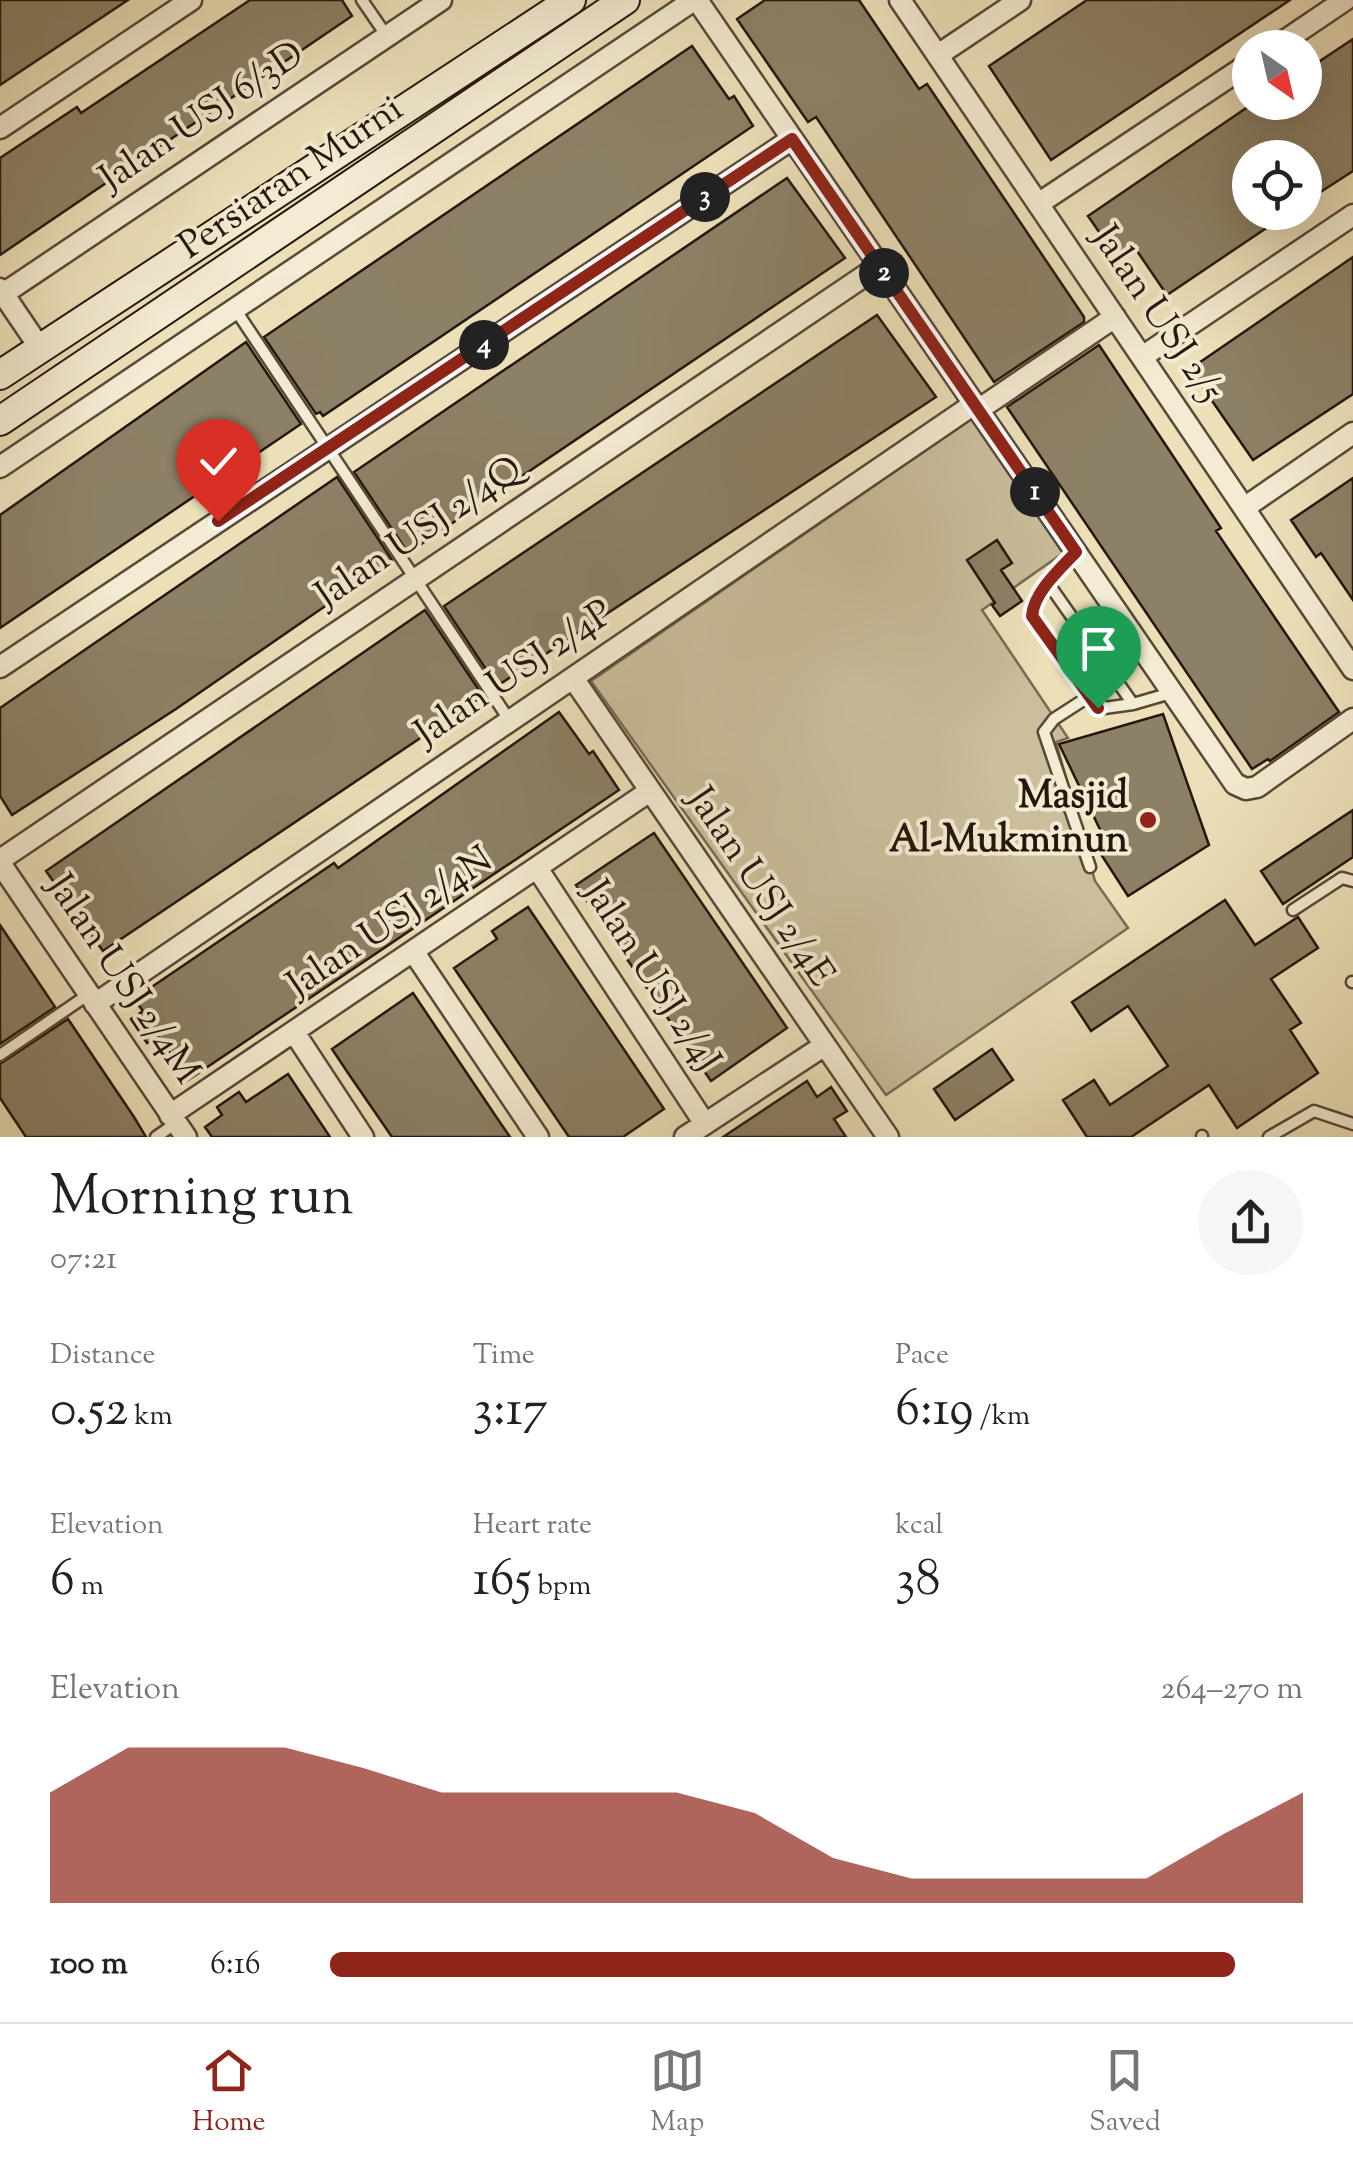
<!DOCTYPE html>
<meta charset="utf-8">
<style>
:root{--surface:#fff;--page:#f6f6f6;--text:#222;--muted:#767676;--line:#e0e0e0;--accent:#8f2418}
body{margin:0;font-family:"Sorts Mill Goudy",serif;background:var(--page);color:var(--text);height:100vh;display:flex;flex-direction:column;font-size:38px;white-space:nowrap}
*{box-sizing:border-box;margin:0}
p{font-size:32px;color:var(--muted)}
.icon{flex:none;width:55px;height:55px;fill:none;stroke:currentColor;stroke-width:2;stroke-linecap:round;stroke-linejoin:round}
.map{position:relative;height:1137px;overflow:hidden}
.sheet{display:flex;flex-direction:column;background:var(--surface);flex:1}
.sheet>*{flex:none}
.needle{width:65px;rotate:146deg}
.tools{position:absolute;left:1232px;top:30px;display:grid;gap:20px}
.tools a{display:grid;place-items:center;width:90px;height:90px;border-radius:50%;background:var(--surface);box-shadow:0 10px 40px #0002;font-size:50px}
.pin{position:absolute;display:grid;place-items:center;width:85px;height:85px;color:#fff;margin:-102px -42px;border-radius:50% 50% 50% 0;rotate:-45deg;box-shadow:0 0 10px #0007}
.pin .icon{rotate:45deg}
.km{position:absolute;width:50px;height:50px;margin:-25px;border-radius:50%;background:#222;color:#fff;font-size:28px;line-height:50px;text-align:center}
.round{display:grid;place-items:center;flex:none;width:105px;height:105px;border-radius:52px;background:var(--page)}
.summary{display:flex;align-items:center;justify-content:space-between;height:170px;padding:0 50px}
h1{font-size:55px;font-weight:600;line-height:75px}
.figures{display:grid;grid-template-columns:repeat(3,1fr);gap:15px;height:170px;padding:10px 50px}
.figures div{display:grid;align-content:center}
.figures b{font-size:50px;font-weight:600}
.figures small{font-size:28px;font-weight:400}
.figures p{font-size:28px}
.chart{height:280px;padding:20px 50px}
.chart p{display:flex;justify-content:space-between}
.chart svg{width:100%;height:180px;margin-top:10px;fill:var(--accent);opacity:.7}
ul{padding:0 50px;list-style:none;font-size:32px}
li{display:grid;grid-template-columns:160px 120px 1fr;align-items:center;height:75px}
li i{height:25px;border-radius:12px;background:var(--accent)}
.dock{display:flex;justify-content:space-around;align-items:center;height:140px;border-top:2px solid var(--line);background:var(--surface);font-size:28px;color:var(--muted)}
.dock a{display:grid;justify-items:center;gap:5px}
.dock .selected{color:var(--accent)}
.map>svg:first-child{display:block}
.green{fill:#cabe9c;stroke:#786a54;stroke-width:2.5}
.building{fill:#8c8066;stroke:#25170d;stroke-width:2.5}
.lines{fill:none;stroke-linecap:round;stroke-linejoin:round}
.service-casing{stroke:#574938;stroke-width:15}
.minor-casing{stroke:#574938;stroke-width:25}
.secondary-casing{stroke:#25170d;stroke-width:32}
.service{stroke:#f3ebd2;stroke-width:10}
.minor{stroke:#f3ebd2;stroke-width:20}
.secondary{stroke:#f3ebd2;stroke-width:28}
.route-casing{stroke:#fff;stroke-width:20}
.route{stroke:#8f2418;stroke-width:12}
.poi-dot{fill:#8f2418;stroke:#f3ebd2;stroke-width:4}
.labels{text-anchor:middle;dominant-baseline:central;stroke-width:8;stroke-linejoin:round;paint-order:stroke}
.street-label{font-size:38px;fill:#25170d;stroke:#f3ebd2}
.poi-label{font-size:38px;font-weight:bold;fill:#25170d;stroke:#f3ebd2;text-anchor:end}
</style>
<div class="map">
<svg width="1353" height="1137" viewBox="0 0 1353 1137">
<rect width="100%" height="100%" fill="#ece0b9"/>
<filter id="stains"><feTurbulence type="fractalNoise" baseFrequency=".002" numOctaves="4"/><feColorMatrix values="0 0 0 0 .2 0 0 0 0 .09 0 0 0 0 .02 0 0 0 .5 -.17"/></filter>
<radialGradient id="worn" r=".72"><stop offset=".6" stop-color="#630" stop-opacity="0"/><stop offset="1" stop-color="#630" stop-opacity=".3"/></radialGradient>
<path class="green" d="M974,417L1066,551L982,610L1068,738L1056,742L1095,881L1128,928L886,1095L591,681Z"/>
<path class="building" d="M0,0H128L0,85Z
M250,0H342L352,16L0,255V158L77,107L81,113Z
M765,0H859L919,89L927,84L1084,317V322L994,382L816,117L808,122L737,19Z
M1087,0H1290L1051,160L989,66Z
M1353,39V171L1305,202V158H1250V212H1290L1167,295L1135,248L1118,259L1088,216L1255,102H1305V71Z
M692,46L729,99L734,96L753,126L323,416L320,412L316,414L264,337Z
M787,178L845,258L414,549L412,546L406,550L354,472Z
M1353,257V394L1253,460L1190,369Z
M877,315L936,397L497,686L444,606Z
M246,342L301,424L0,628V515Z
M1099,345L1221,528L1216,531L1339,712L1270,761L1268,759L1252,769L1007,407Z
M337,477L392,560L176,709L12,815L0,796V708Z
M1353,478V600L1321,553L1316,557L1291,520Z
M997,540L1012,563L1001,570L1022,601L1000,616L992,605L995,603L967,560Z
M425,610L483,696L103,951L46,871Z
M559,712L589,754L593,751L619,790L188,1080L158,1036L147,1043L131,1019L143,1011L134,999L334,863L338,868Z
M1163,714L1209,845L1128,896L1095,845L1105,840L1059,744Z
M1353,810V857L1283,904L1261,871Z
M654,833L787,1028L711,1081L576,885Z
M1225,900L1255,945L1298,917L1318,948L1271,979L1301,1023L1290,1030L1318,1073L1237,1128L1209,1085L1131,1137H1087L1063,1100L1094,1080L1110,1105L1168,1066L1128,1006L1091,1031L1072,1002Z
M528,907L664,1109L623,1137H569L454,968L497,939L492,931Z
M0,925L55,1007L0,1044Z
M413,993L497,1118L510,1137H392L348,1073L332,1049Z
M68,1019L134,1117L146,1137H26L0,1098V1064Z
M992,1049L1013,1080L955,1120L934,1089Z
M288,1074L330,1137H212L205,1127L222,1115L217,1107L239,1092L246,1102Z
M807,1081L817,1097L831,1087L847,1111L834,1119L846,1137H723Z"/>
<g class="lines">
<defs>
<path id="service" d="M362,0L386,35
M235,309L510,721
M1075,553L1048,583L1133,704L1171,693
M1048,583L1033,606L1032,616L1088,697L1097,709L1133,704
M1088,697L1054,719L1044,732L1090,867
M1293,910L1342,878L1353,881
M1352,982H1353
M0,1055L89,994
M1202,1136V1137
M156,1137L176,1123
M1269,1137L1314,1111L1353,1124"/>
<path id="minor" d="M697,0L1235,784L1246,789L1257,787L1353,719
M900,0L1353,669
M1274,48L1345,0
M938,55L1020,0
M0,128L191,0
M1038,204L1250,63
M0,289L40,348
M3,294L441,0
M1142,357L1353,215
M978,410L1115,317
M0,467L694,0
M1244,508L1353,433
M0,667L792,139
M573,678L888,1137
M0,860L879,266
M0,863L186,1137
M537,868L705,1124
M413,951L538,1137
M95,1004L974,404
M294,1032L363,1137
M170,1115L650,791
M685,1137L825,1045"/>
<path id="secondary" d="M0,375L571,0
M0,421L625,0"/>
</defs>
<use href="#service" class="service-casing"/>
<use href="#minor" class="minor-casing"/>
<use href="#secondary" class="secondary-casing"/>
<use href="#service" class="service"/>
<use href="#minor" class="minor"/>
<use href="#secondary" class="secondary"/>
</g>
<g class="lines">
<defs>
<path id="route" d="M218,521L792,139L1076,552C1060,569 1034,592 1032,616L1098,708"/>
</defs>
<use href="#route" class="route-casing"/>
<use href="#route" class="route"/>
</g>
<circle class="poi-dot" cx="1148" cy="820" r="10"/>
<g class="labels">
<g class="street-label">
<text transform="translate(203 118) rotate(-34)">Jalan USJ 6/3D</text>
<text transform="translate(292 179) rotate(-34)">Persiaran Murni</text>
<text transform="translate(1156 315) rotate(56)">Jalan USJ 2/5</text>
<text transform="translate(420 534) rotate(-34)">Jalan USJ 2/4Q</text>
<text transform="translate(515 675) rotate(-34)">Jalan USJ 2/4P</text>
<text transform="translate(759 888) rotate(56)">Jalan USJ 2/4E</text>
<text transform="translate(391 924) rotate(-34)">Jalan USJ 2/4N</text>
<text transform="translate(650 977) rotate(57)">Jalan USJ 2/4J</text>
<text transform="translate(122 980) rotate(56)">Jalan USJ 2/4M</text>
</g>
<g class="poi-label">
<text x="1128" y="798">Masjid<tspan x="1128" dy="44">Al-Mukminun</tspan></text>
</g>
</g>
<rect width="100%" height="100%" filter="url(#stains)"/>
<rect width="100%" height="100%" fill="url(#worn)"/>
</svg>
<div class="tools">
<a><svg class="needle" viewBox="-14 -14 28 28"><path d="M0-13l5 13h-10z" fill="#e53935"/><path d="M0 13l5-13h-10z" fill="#767676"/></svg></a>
<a><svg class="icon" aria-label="locate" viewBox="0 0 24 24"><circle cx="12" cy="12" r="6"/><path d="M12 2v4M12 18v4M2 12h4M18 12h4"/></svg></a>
</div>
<div class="pin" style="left:1098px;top:708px;background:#1e9e55"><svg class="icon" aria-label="arrive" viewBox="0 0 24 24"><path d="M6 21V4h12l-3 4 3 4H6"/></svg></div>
<div class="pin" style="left:218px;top:521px;background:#d93025"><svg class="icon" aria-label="check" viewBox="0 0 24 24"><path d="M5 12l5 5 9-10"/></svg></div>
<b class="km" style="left:1035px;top:492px">1</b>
<b class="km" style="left:884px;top:273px">2</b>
<b class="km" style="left:705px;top:197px">3</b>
<b class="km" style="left:484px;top:345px">4</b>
</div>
<section class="sheet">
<div class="summary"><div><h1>Morning run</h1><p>07:21</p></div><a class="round"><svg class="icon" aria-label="share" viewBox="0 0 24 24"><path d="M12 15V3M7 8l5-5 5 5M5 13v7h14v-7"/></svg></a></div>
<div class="figures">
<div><p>Distance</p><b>0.52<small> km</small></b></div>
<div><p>Time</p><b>3:17</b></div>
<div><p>Pace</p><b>6:19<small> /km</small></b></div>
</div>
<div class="figures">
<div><p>Elevation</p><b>6<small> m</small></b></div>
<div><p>Heart rate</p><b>165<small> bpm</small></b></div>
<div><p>kcal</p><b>38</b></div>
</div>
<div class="chart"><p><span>Elevation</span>264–270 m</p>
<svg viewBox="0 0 160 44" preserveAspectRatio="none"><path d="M0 44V17L10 6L20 6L30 6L40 11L50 17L60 17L70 17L80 17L90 22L100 33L110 38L120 38L130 38L140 38L150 27L160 17V44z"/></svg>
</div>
<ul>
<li><b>100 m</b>6:16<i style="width:93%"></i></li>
</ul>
</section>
<nav class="dock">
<a class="selected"><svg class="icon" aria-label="home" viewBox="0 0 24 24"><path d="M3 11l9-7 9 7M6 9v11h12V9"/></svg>Home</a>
<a><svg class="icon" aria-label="map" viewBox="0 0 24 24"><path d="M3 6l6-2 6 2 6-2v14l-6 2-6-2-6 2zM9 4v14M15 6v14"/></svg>Map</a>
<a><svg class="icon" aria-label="saved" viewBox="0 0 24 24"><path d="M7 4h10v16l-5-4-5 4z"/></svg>Saved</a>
</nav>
